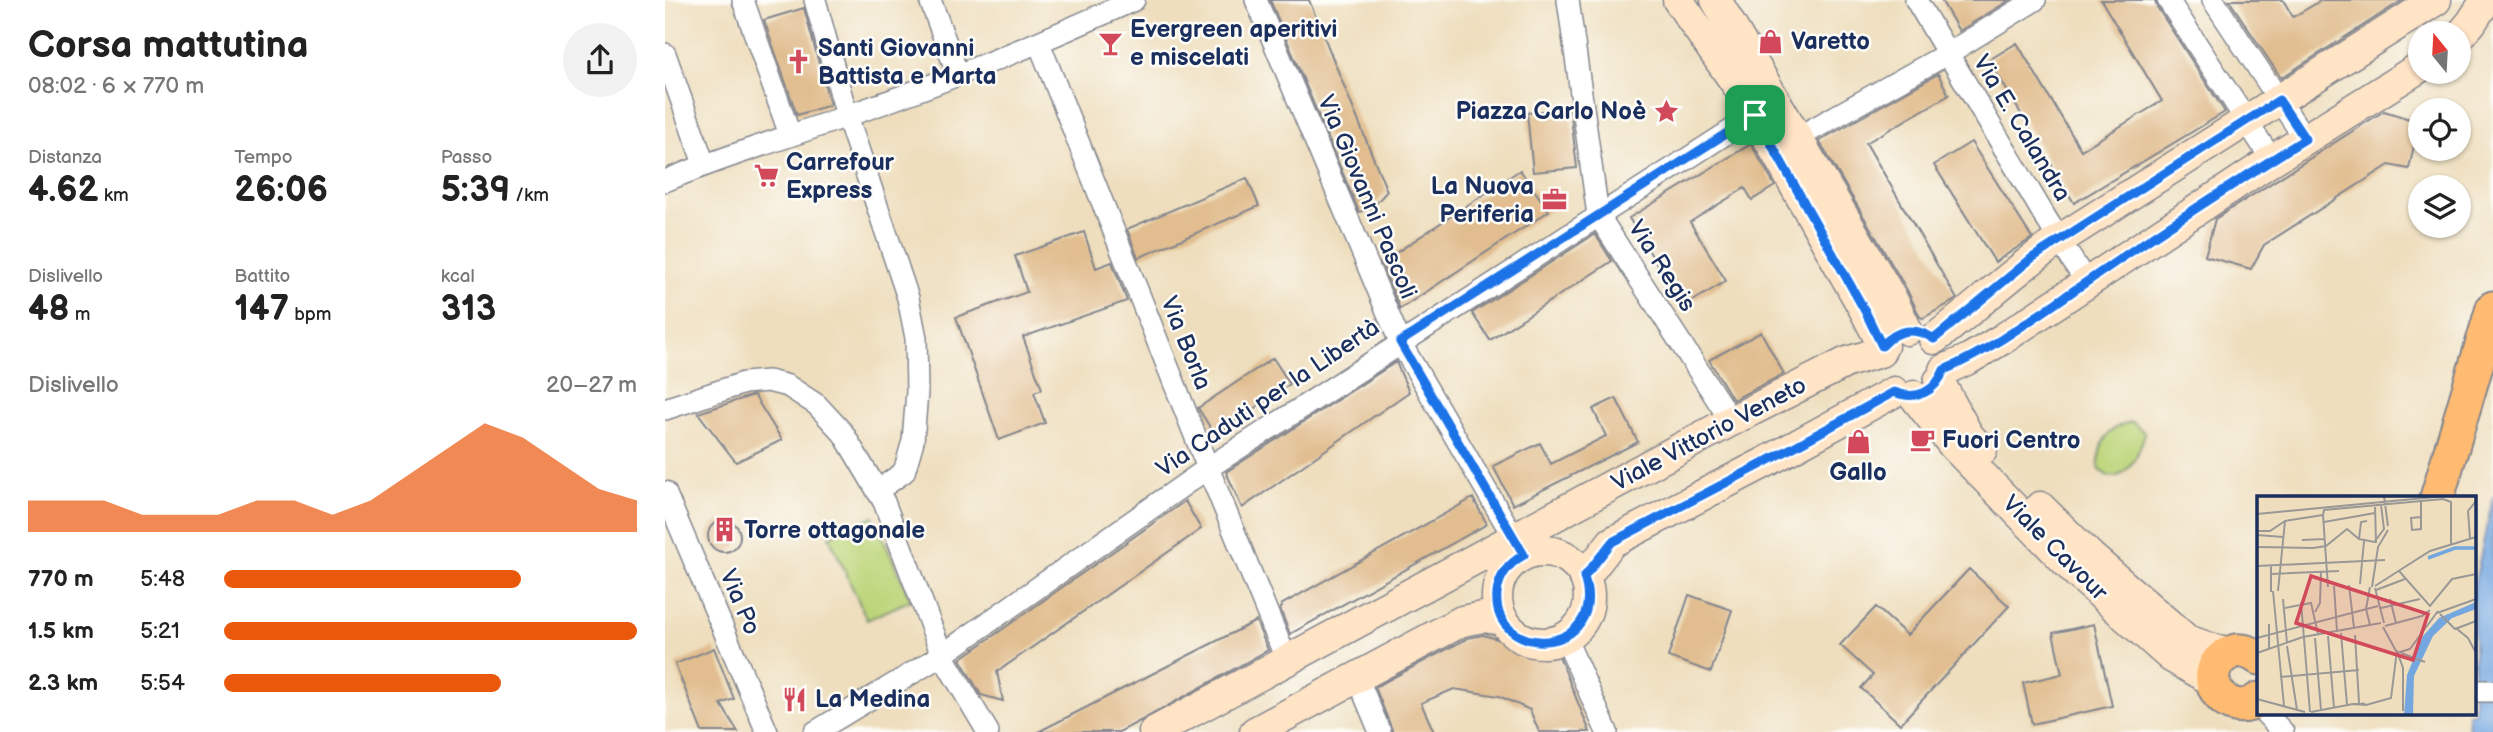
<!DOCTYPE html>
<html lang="it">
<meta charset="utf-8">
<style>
:root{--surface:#fff;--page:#f2f2f2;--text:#222;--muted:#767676;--accent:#ea580c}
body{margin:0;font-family:"Balsamiq Sans",sans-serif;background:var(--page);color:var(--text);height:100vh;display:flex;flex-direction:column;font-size:26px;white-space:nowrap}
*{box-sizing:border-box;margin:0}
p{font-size:23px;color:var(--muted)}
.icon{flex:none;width:38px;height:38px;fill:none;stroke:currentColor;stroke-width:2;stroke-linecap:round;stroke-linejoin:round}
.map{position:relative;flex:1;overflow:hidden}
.side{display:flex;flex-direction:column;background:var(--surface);width:665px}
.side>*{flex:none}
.needle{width:46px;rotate:342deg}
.fabs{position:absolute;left:1743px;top:21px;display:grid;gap:14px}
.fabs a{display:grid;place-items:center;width:63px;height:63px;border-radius:50%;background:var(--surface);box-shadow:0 2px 5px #0004;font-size:35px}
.pin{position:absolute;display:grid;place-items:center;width:60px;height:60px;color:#fff;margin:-30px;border-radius:14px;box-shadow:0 4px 10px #0006}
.round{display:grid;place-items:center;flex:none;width:74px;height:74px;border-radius:37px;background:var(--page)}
.overview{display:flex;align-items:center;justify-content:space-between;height:119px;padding:0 28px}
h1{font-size:38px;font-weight:600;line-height:52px}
.stats{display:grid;grid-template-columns:repeat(3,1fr);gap:10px;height:119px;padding:7px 28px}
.stats div{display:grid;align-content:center}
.stats b{font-size:35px;font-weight:600}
.stats small{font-size:19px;font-weight:400}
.stats p{font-size:19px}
.chart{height:196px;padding:14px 28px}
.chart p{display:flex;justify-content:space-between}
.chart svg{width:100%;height:126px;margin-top:7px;fill:var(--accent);opacity:.7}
ul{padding:0 28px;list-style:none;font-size:23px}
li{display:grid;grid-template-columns:112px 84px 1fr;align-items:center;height:52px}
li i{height:18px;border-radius:9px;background:var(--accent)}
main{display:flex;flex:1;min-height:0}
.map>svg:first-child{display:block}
.green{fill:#bdd579;stroke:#6c826c;stroke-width:2}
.water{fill:#74a7e0;stroke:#486b9f;stroke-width:2}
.building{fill:#e1bd8f}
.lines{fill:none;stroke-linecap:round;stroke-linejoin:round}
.street-casing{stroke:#84868e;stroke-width:24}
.secondary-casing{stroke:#84868e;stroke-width:33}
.primary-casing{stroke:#84868e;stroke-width:37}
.street{stroke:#fff;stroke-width:21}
.secondary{stroke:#ffe4c6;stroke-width:30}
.primary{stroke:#ffbb71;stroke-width:33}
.route-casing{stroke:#fff;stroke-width:14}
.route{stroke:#1a73e8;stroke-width:9}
.labels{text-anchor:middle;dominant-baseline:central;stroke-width:5;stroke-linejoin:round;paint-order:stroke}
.poi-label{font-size:24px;font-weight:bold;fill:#1b2f5e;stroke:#fdfcf7;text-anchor:start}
.street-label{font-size:24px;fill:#1b2f5e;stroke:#fdfcf7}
.inset-river{fill:none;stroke:#74a7e0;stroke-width:3.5}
.inset-road{fill:none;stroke:#9a9897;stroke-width:2}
.view{fill:#d1495b;fill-opacity:0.15;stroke:#d1495b;stroke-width:3.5}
.inset-edge{fill:none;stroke:#1b2f5e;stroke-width:3.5}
</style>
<main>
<section class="side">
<div class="overview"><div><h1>Corsa mattutina</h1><p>08:02 · 6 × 770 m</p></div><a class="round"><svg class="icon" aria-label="share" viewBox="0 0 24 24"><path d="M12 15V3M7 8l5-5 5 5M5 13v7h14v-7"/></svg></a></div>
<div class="stats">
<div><p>Distanza</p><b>4.62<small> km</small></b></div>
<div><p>Tempo</p><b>26:06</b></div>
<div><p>Passo</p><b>5:39<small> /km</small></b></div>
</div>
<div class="stats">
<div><p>Dislivello</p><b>48<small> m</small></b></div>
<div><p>Battito</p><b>147<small> bpm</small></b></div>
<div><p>kcal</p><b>313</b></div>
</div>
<div class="chart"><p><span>Dislivello</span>20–27 m</p>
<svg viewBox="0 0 160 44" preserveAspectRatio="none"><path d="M0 44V33L10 33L20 33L30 38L40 38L50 38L60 33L70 33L80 38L90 33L100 24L110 15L120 6L130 11L140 20L150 29L160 33V44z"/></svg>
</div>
<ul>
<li><b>770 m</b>5:48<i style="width:72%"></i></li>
<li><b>1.5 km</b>5:21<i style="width:100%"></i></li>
<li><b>2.3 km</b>5:54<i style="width:67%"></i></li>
</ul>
</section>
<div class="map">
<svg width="1828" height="732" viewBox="0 0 1828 732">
<rect width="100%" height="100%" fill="#fdfcf7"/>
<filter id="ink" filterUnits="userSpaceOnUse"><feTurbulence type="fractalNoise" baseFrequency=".0143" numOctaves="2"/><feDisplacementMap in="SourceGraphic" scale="14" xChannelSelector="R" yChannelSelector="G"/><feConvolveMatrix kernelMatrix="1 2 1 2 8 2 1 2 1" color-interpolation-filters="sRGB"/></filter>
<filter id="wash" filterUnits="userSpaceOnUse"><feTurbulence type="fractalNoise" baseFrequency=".00686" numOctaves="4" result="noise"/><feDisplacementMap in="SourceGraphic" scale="28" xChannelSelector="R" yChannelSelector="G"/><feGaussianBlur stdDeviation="1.57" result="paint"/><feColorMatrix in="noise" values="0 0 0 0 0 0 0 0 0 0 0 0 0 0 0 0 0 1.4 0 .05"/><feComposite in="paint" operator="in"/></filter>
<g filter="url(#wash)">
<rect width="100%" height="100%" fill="#eedebd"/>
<path class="green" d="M1467,422L1479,432C1479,446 1461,482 1444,476C1442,476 1436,471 1434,470C1432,445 1442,426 1467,422Z
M208,516L246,600L202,620L164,536Z"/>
<path class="water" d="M1828,496V732H1804L1803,713H1809V587Z"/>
<g id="blocks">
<path class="building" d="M605,0H644L722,191L707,208L694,212Z
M1276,0H1345L1294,31Z
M1436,0H1490L1492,7L1560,112L1409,203L1324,60L1352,43L1416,150L1497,101Z
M1564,0H1618L1628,17L1657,0H1738L1616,78Z
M139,8L165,105L132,115L99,20Z
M1273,74L1284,95L1201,143L1292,299L1258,318L1255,317L1242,290L1154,141Z
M905,108L912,168L868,172L862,113Z
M1719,111L1754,122L1744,169L1724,165L1599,245L1586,269L1540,256L1550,219Z
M1306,142L1367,238L1330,262L1269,165Z
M1086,144L1110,186L1087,200L1080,188L1025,222L1061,281L1018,307L964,218Z
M855,170L884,211L735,309L716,263Z
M582,178L594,206L473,258L462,229Z
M419,232L431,268L447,262L462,301L358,337L377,389L369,392L380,423L334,440L291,317L362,292L350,256Z
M930,234L947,261L825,340L807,313Z
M1096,332L1119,374L1068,400L1044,360Z
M608,358L625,384L550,435L533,408Z
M731,362L744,392L577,508L561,472Z
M89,395L117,440L71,462L33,413Z
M951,398L973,442L848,505L828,466L875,443L886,464L941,436L928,409Z
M808,498L822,524L625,634L615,609L617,607L616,605Z
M520,501L536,529L332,672L338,701L316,695L295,659Z
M43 536a16 16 0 1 1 32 0a16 16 0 1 1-32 0Z
M1304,569L1344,606L1235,724L1196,688L1208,675L1175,645L1211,607L1242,635Z
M1024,595L1067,610L1046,672L1003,657Z
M591,621L603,650L477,720L454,732H373Z
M1429,624L1447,706L1367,724L1358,683L1397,674L1388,633Z
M818,635L894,656L925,732H874L865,710L834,696L789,689L756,703L769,732H728L710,687L803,638Z
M49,648L69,699L56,704L73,732H37L10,664Z"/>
</g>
</g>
<g filter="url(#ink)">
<use href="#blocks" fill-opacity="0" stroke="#84868e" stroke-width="2"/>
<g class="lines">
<defs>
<path id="street" d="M78,0L125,135
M150,0L182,116L243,298L251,338L252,392L248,441L239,472L212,491
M265,0L293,75
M591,0L735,342L859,555
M903,0L933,215L1066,421
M1251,0L1382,220L1421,282
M1503,0L1607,160
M1548,0L1640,139
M374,43L543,468L622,661
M0,54L39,164
M1132,138L1282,54L1370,0
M0,181C59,156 121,138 182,116C280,82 375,43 469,0
M0,409L79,383L103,381L123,386L152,405L178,433L219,502L277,655L323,732
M0,492L102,732
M900,637L942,732
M692,677L715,732
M1809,691H1828
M1600,713L1618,732
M150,732L277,655L543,468L1090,115"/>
<path id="secondary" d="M1013,0L1079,95L1200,311L1218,346
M1051,0L1227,299L1242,330
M1794,37L1806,23L1821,0
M1269,339C1312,307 1350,269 1394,240L1771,0
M1279,370L1304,359L1339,338L1607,160L1755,67
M1274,381L1303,435L1317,450
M1249,396L1288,445L1412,573L1506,657L1548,681
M1375,507L1426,557L1522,640L1562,654
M832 597a46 46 0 1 1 92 0a46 46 0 1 1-92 0Z
M920,577L947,542L1101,462L1229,392
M489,732L1066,421L1182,362L1215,352
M590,732L797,621L818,617L838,620"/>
<path id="primary" d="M1772,498L1828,308
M1594,658C1584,651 1574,648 1563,654C1527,673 1562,724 1594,699"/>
</defs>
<use href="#street" class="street-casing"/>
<use href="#secondary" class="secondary-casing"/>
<use href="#primary" class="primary-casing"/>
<use href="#street" class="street"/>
<use href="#secondary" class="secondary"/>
<use href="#primary" class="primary"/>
</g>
</g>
<g class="lines" filter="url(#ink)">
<defs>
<path id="route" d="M1614,100L1640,139C1566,185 1492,233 1420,283C1374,314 1330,348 1279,370C1270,392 1252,401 1229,392L1101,462L947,542L919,577C944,657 826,662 832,593C834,576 844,563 859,555L735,342L1090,115L1200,311L1217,346C1232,329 1250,326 1269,339L1367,258Z"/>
</defs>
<use href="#route" class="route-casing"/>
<use href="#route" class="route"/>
</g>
<defs>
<symbol id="shop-bare" viewBox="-9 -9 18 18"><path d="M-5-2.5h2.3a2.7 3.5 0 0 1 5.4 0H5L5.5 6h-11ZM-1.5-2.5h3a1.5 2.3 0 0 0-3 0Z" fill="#d1495b" stroke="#fdfcf7" stroke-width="2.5" paint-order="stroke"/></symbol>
<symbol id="bar-bare" viewBox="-9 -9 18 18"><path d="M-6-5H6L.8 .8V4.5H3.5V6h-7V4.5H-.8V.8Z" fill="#d1495b" stroke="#fdfcf7" stroke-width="2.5" paint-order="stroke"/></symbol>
<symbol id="church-bare" viewBox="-9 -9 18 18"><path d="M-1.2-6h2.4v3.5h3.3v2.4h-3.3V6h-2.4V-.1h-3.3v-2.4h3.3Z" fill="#d1495b" stroke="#fdfcf7" stroke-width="2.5" paint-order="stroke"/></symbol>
<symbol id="sight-bare" viewBox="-9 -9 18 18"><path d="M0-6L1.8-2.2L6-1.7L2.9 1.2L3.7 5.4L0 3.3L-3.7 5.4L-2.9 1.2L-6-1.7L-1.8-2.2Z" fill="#d1495b" stroke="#fdfcf7" stroke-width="2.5" paint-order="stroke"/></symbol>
<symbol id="supermarket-bare" viewBox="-9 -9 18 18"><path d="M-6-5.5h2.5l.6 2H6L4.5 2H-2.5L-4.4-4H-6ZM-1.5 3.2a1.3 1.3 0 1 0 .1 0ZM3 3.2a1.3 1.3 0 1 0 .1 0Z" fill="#d1495b" stroke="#fdfcf7" stroke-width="2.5" paint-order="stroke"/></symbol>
<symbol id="office-bare" viewBox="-9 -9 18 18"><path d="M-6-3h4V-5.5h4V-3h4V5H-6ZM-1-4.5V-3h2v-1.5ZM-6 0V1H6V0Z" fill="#d1495b" stroke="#fdfcf7" stroke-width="2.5" paint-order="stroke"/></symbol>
<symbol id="cafe-bare" viewBox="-9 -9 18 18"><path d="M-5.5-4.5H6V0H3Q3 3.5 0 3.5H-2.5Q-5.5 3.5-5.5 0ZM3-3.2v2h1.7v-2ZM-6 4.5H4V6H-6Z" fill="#d1495b" stroke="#fdfcf7" stroke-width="2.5" paint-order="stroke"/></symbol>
<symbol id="building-bare" viewBox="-9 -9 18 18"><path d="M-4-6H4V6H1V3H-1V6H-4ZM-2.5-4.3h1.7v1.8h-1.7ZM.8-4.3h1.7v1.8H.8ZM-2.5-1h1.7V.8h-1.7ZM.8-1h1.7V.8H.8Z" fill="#d1495b" stroke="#fdfcf7" stroke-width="2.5" paint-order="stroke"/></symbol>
<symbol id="restaurant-bare" viewBox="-9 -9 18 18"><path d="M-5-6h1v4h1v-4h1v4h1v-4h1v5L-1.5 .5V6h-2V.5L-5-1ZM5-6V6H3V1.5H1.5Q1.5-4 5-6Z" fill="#d1495b" stroke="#fdfcf7" stroke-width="2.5" paint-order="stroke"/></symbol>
</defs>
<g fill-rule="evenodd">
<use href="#shop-bare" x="1088" y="24" width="35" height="35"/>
<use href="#bar-bare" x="428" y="26" width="35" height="35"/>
<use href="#church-bare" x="116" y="44" width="35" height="35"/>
<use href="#sight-bare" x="984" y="94" width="35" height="35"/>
<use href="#supermarket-bare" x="84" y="158" width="35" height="35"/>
<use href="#office-bare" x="872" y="182" width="35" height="35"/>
<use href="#cafe-bare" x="1240" y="422" width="35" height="35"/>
<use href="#shop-bare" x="1176" y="424" width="35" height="35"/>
<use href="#building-bare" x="42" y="512" width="35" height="35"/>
<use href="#restaurant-bare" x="112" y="682" width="35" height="35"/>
</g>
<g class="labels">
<g class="poi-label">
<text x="465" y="29">Evergreen aperitivi<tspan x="465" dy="28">e miscelati</tspan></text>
<text x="1126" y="41">Varetto</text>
<text x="153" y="48">Santi Giovanni<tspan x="153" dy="28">Battista e Marta</tspan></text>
<text x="981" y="111" text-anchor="end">Piazza Carlo Noè</text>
<text x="121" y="162">Carrefour<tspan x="121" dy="28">Express</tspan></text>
<text x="869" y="186" text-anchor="end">La Nuova<tspan x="869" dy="28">Periferia</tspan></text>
<text x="1277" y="440">Fuori Centro</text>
<text x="1193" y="472" text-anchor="middle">Gallo</text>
<text x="79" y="530">Torre ottagonale</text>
<text x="150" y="699">La Medina</text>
</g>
<g class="street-label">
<text transform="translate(1357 128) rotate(59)">Via E. Calandra</text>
<text transform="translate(702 197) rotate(67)">Via Giovanni Pascoli</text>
<text transform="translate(997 266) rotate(57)">Via Regis</text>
<text transform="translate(521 343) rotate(68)">Via Borla</text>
<text transform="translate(603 398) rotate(-34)">Via Caduti per la Libertà</text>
<text transform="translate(1044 434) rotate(-28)">Viale Vittorio Veneto</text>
<text transform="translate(1390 548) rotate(45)">Viale Cavour</text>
<text transform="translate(75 602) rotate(67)">Via Po</text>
</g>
</g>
<g transform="translate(1592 496)">
<rect width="219" height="219" fill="#eedebd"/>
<path d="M219,106V113L195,122L176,140L157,180L156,219H147L150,179L166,140L182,122Z" fill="#74a7e0"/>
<path class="inset-river" d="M171,62L198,52H219"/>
<path class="inset-road" d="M127,0L131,30M118,9L119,47M0,18L188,0M66,19L67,14L186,3L194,6V48M66,19L71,91M164,21L154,22L155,34L164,33V5M67,26L118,17M0,35H13L28,25M0,39L26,41M213,42L211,15L219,5M102,43L104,26L110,25M45,44L68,43M118,45L127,33L124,9M0,51L56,52L69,50L90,33L102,43L118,46M0,70L128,64M142,75L173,110L195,83L219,78M14,78L82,75M103,88L107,45M92,89L97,132M77,90L80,135M118,90L173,55L219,41M113,91L109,113L113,129M115,91L121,51L131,34M118,92L127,127M119,94L148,83M16,95L27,210M21,95L28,25L66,19M14,96V69M26,103L30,147M133,103L139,127M44,106L53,216M28,112L54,107L61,138M124,112L163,103M58,116L63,107L64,76M180,117L219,103M183,118L198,133L219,125M12,128V153M128,130L165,120L173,114M126,131L139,155M200,133L211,142L219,157M84,137L90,209M98,139L102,207M71,140L77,212M0,142L121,110M58,142L64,214M30,150L40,214M0,157L46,141L124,127M140,157L153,153L181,115M144,157L168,166M141,158L146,172V215M23,181L102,174M0,203L48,216M105,208H96L109,209L105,207M109,209L134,202L140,154M54,216L96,208"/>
<path class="view" d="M54,80L171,118L156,164L39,127Z"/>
<rect width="219" height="219" class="inset-edge"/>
</g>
</svg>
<div class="fabs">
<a><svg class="needle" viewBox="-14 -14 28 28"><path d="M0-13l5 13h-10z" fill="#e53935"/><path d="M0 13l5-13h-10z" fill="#767676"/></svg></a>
<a><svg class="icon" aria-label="locate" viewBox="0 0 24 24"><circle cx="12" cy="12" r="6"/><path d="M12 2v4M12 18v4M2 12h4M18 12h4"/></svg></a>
<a><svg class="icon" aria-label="layers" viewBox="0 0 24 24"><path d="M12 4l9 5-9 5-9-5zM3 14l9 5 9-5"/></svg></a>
</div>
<div class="pin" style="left:1090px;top:115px;background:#1e9e55"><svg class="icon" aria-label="arrive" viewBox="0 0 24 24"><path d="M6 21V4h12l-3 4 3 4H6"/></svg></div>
</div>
</main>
